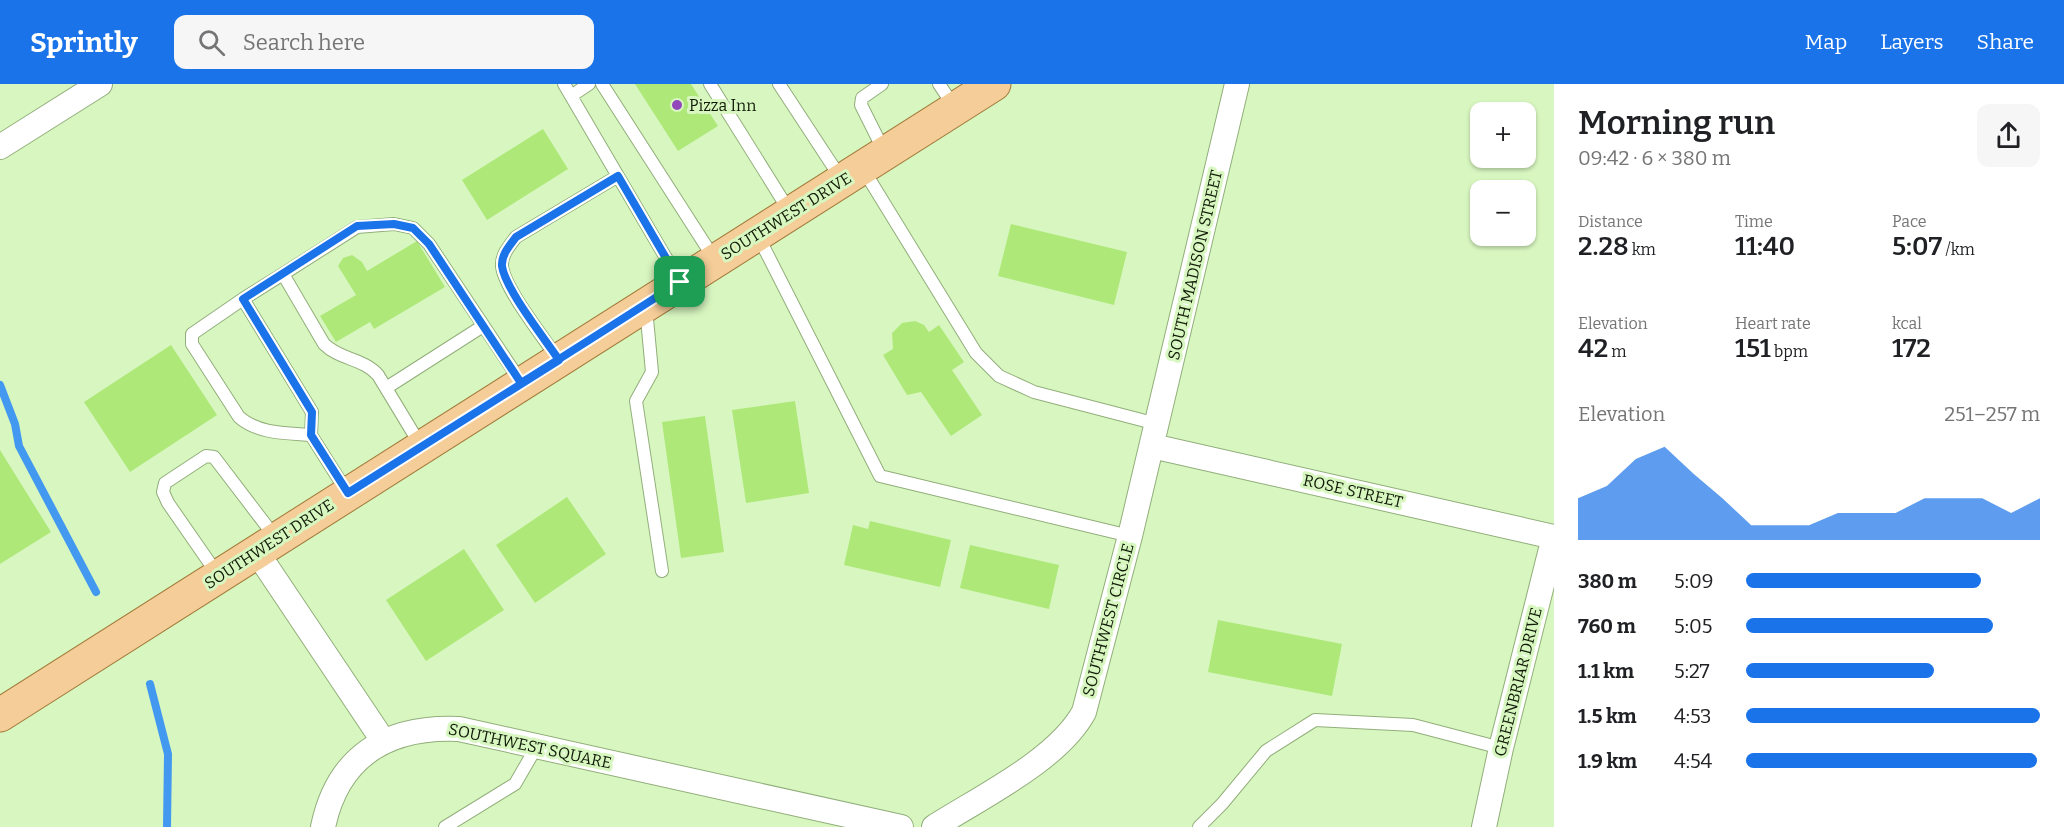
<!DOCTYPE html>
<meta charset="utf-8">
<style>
:root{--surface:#fff;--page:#f6f6f6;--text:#202124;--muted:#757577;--accent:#1a73e8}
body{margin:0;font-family:Bitter,serif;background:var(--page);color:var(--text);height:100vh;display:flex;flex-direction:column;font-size:22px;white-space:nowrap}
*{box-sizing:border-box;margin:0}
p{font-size:20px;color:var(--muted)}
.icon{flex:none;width:33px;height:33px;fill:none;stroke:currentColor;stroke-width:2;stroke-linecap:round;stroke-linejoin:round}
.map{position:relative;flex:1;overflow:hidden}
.details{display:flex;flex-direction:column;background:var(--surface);width:510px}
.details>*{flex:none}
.controls{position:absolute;left:1470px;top:18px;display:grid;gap:12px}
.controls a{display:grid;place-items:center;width:66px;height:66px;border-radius:12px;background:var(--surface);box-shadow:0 2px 4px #0004;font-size:30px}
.pin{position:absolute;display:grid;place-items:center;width:51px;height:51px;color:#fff;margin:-26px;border-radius:12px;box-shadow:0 3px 9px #0006}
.round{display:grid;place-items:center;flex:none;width:63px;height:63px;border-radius:12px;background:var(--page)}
.overview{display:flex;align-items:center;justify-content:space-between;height:102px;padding:0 24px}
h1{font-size:33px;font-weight:600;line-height:45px}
.metrics{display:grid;grid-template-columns:repeat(3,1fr);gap:9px;height:102px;padding:6px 24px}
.metrics div{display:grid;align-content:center}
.metrics b{font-size:26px;font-weight:600}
.metrics small{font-size:16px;font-weight:400}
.metrics p{font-size:16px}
.chart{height:168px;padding:12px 24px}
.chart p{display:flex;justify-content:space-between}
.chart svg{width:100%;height:108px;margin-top:6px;fill:var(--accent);opacity:.7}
ul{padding:0 24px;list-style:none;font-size:20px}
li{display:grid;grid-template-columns:96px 72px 1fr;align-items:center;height:45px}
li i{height:15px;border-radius:8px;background:var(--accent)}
header{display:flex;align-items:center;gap:36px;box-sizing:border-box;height:84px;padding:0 30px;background:var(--accent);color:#fff}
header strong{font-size:28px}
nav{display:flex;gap:33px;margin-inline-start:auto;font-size:21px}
.search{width:420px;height:54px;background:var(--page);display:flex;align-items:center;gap:15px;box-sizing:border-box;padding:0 21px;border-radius:12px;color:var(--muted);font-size:22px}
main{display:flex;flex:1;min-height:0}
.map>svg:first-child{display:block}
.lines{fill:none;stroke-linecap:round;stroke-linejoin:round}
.stream{stroke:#4399f0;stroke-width:8}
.building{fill:#aee879}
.service-casing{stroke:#92ae7b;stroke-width:14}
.minor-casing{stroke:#92ae7b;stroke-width:26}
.primary-casing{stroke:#a07938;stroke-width:35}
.service{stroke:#fff;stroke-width:12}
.minor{stroke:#fff;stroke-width:24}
.primary{stroke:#f5cd98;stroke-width:33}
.route-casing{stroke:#fff;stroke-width:12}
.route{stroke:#1a73e8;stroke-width:8}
.poi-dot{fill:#9248bb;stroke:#d8f7c0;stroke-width:2}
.labels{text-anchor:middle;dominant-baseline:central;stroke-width:6;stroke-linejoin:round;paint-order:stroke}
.poi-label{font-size:16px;fill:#101a07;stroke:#d8f7c0;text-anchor:start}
.street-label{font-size:16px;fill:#101a07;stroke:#d8f7c0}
</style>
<header>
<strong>Sprintly</strong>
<div class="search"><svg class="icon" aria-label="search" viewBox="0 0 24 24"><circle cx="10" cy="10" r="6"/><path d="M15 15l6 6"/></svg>Search here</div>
<nav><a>Map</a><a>Layers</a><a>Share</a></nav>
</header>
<main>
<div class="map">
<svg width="1554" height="743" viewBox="0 0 1554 743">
<rect width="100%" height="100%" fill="#d8f7c0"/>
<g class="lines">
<path class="stream" d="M0,301L15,340L19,362L96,508
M150,600L168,670L167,743"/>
</g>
<path class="building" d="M635,0H691L718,42L678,67Z
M543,45L568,85L487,136L462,96Z
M1011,140L1127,168L1114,221L998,192Z
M417,157L445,203L374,245L370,238L336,258L320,232L356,211L338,182L343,174L352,171L362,178L367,187Z
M915,237L924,241L929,248L939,241L964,278L952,286L982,331L951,352L921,308L907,311L883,271L893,265L892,249L902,239Z
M171,261L217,331L130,388L84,318Z
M795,317L809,409L746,419L732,326Z
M705,332L724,468L681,474L662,338Z
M0,366L51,448L0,480Z
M567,413L606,470L535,519L496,461Z
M870,437L951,456L940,503L844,481L853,441L868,445Z
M970,461L1059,481L1049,525L960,504Z
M464,465L504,526L426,577L386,516Z
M1218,536L1342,560L1332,612L1208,588Z"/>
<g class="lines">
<defs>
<path id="service" d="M564,0L680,198
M602,0L715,176
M710,0L790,128
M779,0L842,96
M882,0L862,14L861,21L885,69
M939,0L955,24
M571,12L589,0
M863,85L976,269L999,292L1034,308L1157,340
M758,152L880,392L1130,452
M243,215L283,190
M646,224L652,288L636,317L662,487
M558,275C544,254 504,204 502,182C501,171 510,161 516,153L618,92
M386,304L483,242
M311,351C287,349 258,350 239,333L192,260V250L243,215L312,328L311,351L347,408
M421,362L378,291C363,274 340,276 324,260L283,190L357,143L394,140L413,144L429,160L521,298
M218,491L168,419L163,408L165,399L206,372L214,373L275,453
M445,743L515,700L537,662
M1199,743L1222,720L1266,667L1315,636L1413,641L1501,664"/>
<path id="minor" d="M0,63L100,0
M1152,362L1554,453L1501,664L1484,743
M256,467L384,658
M323,743C338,671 388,642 459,645L901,743
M934,743C981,713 1058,676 1084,628L1130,452L1237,0"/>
<path id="primary" d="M0,631L994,0"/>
</defs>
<use href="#service" class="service-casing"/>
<use href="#minor" class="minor-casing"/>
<use href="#primary" class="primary-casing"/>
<use href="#service" class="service"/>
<use href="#minor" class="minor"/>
<use href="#primary" class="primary"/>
</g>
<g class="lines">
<defs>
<path id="route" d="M680,198C627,232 574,266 521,299L429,160L413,144L394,140L357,142L243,215L312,328L311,351L348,409L559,276C545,255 505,205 502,182C501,171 510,161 516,153L618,92L680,198"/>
</defs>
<use href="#route" class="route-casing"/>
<use href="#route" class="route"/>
</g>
<circle class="poi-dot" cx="677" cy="21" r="6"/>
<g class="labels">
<g class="poi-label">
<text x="689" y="21">Pizza Inn</text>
</g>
<g class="street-label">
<text transform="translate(786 132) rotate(-32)">SOUTHWEST DRIVE</text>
<text transform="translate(1195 181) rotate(-77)">SOUTH MADISON STREET</text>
<text transform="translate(1353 407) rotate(13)">ROSE STREET</text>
<text transform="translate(269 460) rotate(-33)">SOUTHWEST DRIVE</text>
<text transform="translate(1108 536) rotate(-75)">SOUTHWEST CIRCLE</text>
<text transform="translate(1518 598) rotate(-76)">GREENBRIAR DRIVE</text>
<text transform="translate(530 662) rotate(12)">SOUTHWEST SQUARE</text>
</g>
</g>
</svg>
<div class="controls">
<a>+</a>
<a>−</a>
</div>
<div class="pin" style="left:680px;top:198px;background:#1e9e55"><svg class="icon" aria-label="arrive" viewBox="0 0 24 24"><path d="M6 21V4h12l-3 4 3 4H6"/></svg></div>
</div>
<section class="details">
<div class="overview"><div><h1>Morning run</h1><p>09:42 · 6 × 380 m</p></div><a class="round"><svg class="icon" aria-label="share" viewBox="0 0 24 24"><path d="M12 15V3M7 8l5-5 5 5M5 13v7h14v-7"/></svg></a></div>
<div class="metrics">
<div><p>Distance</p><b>2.28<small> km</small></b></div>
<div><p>Time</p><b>11:40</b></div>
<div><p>Pace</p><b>5:07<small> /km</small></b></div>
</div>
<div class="metrics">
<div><p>Elevation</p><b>42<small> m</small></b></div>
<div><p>Heart rate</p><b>151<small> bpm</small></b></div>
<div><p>kcal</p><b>172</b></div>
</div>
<div class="chart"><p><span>Elevation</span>251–257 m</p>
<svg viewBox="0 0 160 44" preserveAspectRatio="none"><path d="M0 44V27L10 22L20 11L30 6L40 17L50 27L60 38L70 38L80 38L90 33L100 33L110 33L120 27L130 27L140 27L150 33L160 27V44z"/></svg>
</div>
<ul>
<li><b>380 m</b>5:09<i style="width:80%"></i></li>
<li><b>760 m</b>5:05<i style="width:84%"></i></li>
<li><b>1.1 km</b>5:27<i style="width:64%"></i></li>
<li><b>1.5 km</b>4:53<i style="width:100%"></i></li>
<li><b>1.9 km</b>4:54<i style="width:99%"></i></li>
</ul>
</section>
</main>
